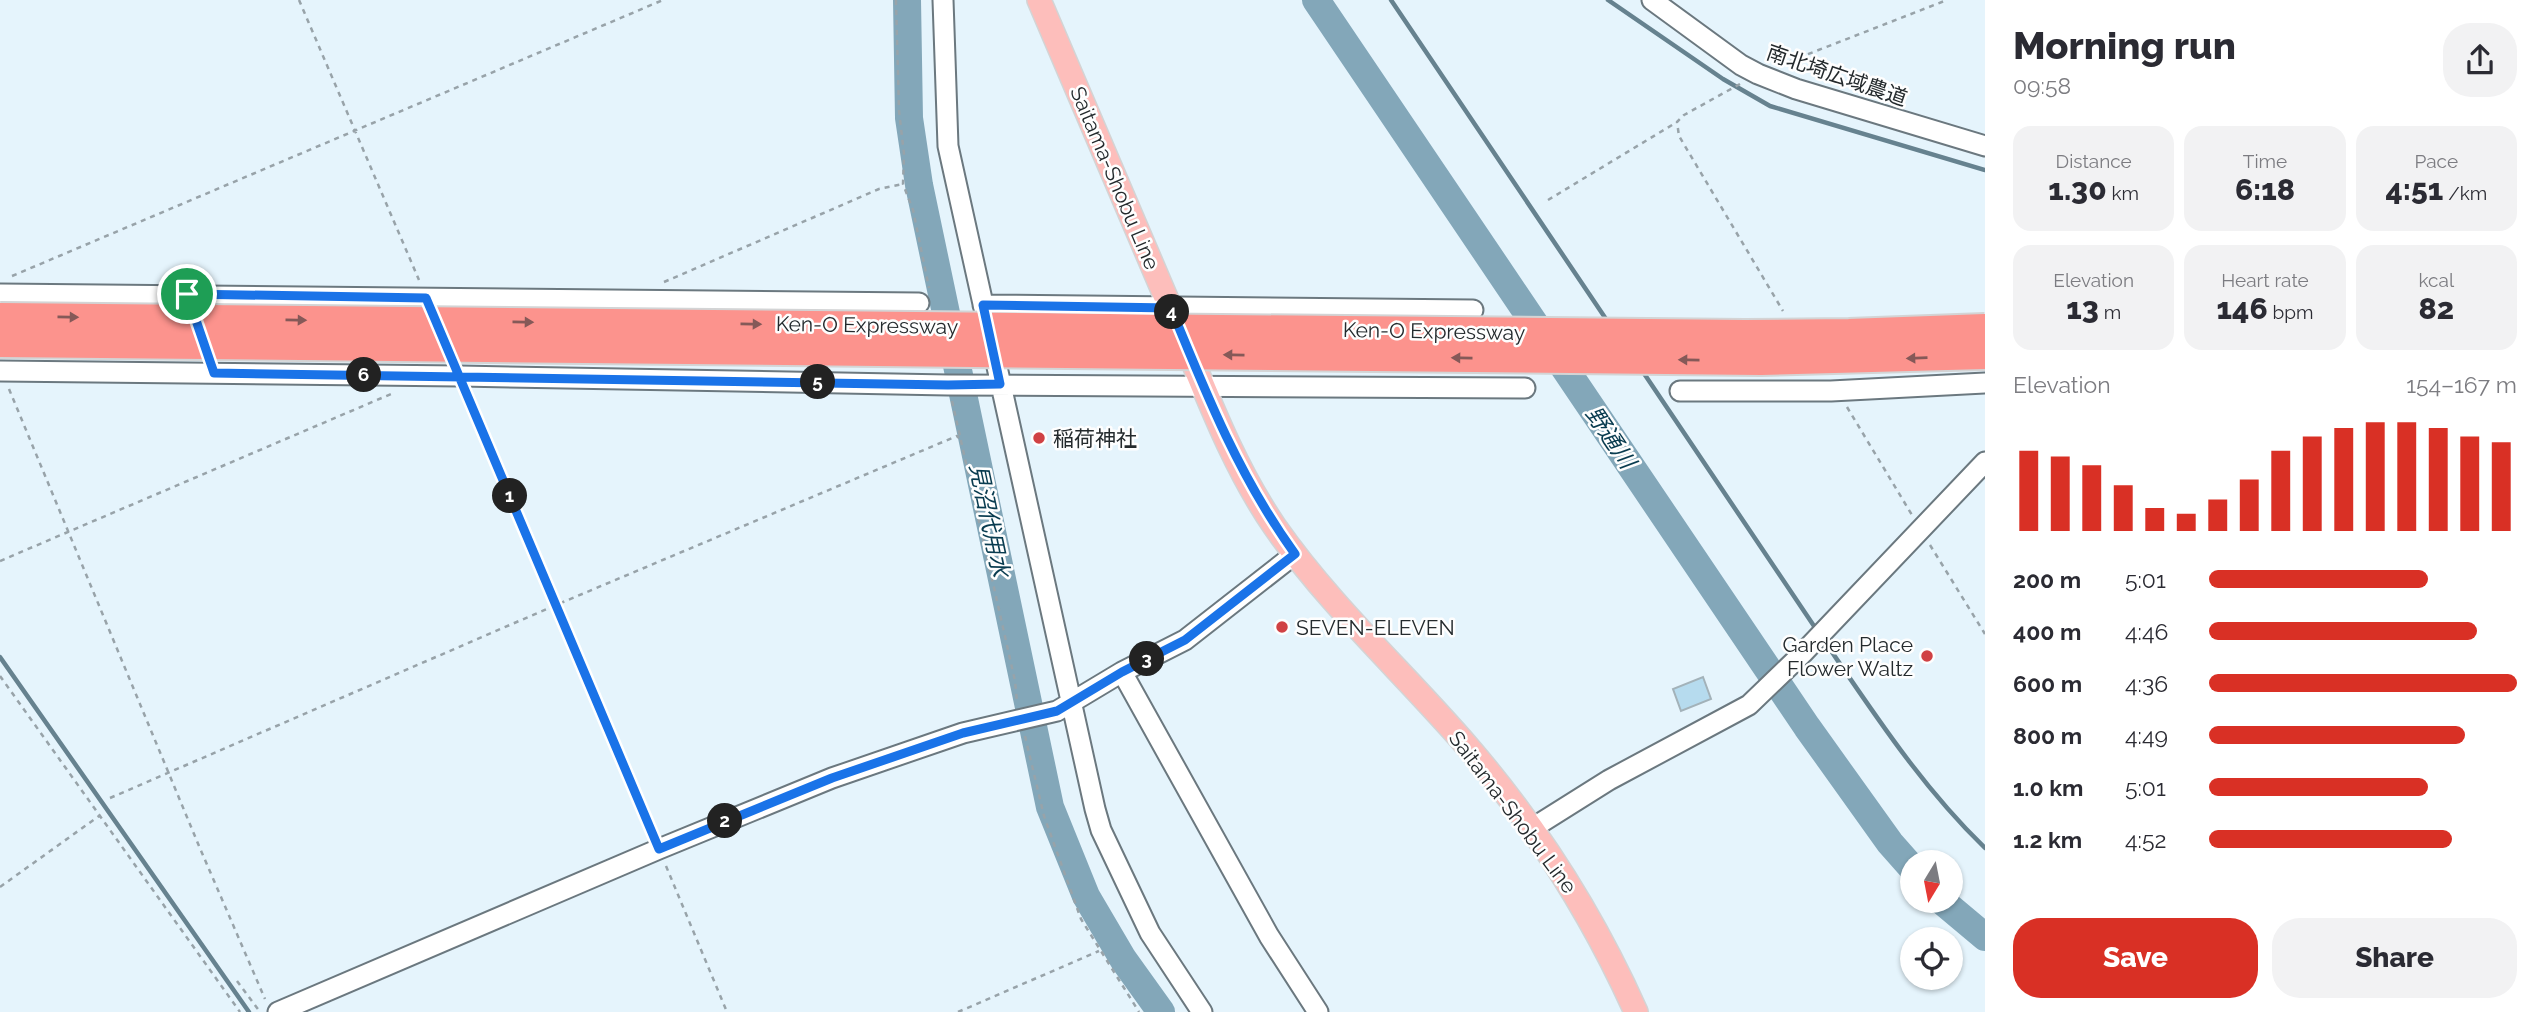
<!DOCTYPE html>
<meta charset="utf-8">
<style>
:root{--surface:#fff;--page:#f2f2f3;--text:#2b2b33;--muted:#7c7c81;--accent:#d93025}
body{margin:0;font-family:Raleway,"Noto Sans JP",sans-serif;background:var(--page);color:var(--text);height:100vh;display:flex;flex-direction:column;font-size:26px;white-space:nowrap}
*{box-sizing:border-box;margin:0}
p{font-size:23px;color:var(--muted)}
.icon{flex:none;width:38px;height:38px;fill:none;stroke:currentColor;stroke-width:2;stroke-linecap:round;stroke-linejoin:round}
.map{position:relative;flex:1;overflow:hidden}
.drawer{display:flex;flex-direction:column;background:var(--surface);width:560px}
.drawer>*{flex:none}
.needle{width:46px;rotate:190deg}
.buttons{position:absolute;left:1900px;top:850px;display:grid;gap:14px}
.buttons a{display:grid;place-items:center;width:63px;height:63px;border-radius:50%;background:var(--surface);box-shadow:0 2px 5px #0004;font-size:35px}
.pin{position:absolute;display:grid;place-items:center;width:60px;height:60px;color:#fff;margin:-30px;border:4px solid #fff;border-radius:50%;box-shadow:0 2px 7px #0007}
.km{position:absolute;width:35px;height:35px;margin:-18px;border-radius:50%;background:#222;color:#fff;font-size:19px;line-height:35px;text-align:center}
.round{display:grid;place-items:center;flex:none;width:74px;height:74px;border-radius:28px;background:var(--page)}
.head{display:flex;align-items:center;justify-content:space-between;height:119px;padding:0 28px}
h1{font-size:38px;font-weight:800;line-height:52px}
.metrics{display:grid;grid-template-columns:repeat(3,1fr);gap:10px;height:119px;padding:7px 28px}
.metrics div{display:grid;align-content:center;border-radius:18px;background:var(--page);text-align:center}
.metrics b{font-size:30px;font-weight:800}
.metrics small{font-size:19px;font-weight:400}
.metrics p{font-size:19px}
.chart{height:196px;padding:14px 28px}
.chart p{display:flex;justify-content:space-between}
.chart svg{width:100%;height:126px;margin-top:7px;stroke:var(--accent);stroke-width:6}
.cta{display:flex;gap:14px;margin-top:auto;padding:14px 28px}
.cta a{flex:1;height:80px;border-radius:28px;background:var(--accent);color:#fff;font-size:28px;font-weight:800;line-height:80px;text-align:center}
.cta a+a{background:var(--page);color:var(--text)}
ul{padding:0 28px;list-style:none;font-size:23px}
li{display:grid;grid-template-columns:112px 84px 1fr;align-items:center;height:52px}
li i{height:18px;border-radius:9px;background:var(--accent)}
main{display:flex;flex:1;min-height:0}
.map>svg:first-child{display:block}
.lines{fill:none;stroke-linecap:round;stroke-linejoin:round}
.stream{stroke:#66828f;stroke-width:4.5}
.river{stroke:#83a7b9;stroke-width:28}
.building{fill:#b6dbee;stroke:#a3b2b9;stroke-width:2}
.minor-casing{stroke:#6b787f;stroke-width:23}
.major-casing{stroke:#d3d4d5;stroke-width:26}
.path{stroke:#98a3a9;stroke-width:2.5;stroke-dasharray:5 5;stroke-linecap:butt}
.minor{stroke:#fff;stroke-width:19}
.major{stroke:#fdbebb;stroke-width:23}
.highway-bridge-casing{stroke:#d3d4d5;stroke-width:32;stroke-linecap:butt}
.highway-bridge{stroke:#fc938d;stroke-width:28}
.oneway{fill:#855958}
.route-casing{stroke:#fff;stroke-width:14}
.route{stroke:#1a73e8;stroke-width:9}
.poi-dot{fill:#d04144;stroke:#fefefe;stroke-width:2.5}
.labels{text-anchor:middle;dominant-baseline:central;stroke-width:5;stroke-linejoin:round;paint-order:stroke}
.street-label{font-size:21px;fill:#242a2d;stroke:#fefefe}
.poi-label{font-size:21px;fill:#242a2d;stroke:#fefefe;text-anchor:start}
.water-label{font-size:23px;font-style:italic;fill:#083b4f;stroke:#fefefe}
</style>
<main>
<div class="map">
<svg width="1985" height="1012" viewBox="0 0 1985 1012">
<rect width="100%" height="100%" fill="#e5f4fc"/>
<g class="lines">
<path class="stream" d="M1391,0L1608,322
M1608,0L1723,79L1770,106L1985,170
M1641,369L1816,629
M1823,639C1873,712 1921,786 1985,848
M0,657L249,1012"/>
<path class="river" d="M907,0L909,118L919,185L1050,807L1086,896L1123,959L1161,1012
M1316,0L1807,727L1890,843L1913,869
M1942,901L1985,937"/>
</g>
<path class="building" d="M1703,677L1711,699L1681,711L1673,689Z"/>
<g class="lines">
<defs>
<path id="minor" d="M943,0L948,146L1095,809L1101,830L1150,933L1202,1012
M1652,0L1741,65L1758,74L1796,89L1985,146
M0,294L919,303
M983,305L1473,310
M0,371L460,376L948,385L1525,388
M1680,391H1831L1985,383
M1122,672L1269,936L1318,1012
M1531,829L1609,780L1749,705L1803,653L1985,462
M278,1012L659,849L832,778L963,733L1057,711L1122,672L1185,640L1295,554"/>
<path id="major" d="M1039,0C1083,102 1127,204 1170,307C1202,381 1229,460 1275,527C1331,607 1404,673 1467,746C1536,826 1593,916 1636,1012"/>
</defs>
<use href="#minor" class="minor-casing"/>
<use href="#major" class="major-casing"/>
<path class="path" d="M299,0L419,280
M896,0L899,111L904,154L903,184L913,210L929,288
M1780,65L1947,0
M1740,84L1684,115L1677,122L1679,136L1783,311
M1548,200L1677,122
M12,276L663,0
M664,282L879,189L903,184
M9,389L199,846L265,999
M466,392L652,834
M952,401L1015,681L1017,702
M1847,407L1912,515
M1930,545L1985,634
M0,561L391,394
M0,676L240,1012
M1025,736L1044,816L1081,919L1139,1012
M110,798L556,605L957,436L959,438
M666,866L727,1012
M0,887L99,816
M237,981L260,1012
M958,1012L1099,951"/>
<use href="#minor" class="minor"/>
<use href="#major" class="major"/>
<defs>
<path id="highway-bridge" d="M0,317L1745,334L1849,333L1985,328
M0,343L1761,361L1985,355"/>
</defs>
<use href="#highway-bridge" class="highway-bridge-casing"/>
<use href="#highway-bridge" class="highway-bridge"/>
</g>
<defs><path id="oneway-solid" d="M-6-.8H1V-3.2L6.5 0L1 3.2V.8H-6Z" transform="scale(1.75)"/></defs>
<g class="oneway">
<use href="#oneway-solid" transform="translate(68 317) rotate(1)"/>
<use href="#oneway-solid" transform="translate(296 320) rotate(1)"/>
<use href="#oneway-solid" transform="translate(523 322) rotate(1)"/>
<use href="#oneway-solid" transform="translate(751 324) rotate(1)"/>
<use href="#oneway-solid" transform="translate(1234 355) rotate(-179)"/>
<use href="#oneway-solid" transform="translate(1462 358) rotate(-179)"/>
<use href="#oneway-solid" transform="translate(1917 358) rotate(178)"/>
<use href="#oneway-solid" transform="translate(1689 360) rotate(-179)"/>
</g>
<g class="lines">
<defs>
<path id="route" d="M187,294L426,298C504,481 581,665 659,849L832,778L963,733L1057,711L1122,672L1185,640L1295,554C1240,478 1206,394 1171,308L983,305L1000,384L948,385C703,380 458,376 214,373L187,294"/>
</defs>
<use href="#route" class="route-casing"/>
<use href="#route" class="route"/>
</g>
<g class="poi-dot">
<circle cx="1039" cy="438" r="7"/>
<circle cx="1282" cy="627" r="7"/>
<circle cx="1927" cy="656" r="7"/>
</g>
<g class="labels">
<g class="street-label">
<text transform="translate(1837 75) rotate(19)">南北埼広域農道</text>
<text transform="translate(1115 178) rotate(67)">Saitama-Shobu Line</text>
<text transform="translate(867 325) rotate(1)">Ken-O Expressway</text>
<text transform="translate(1434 331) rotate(1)">Ken-O Expressway</text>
<text transform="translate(1513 812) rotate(53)">Saitama-Shobu Line</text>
</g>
<g class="poi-label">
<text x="1053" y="438">稲荷神社</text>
<text x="1296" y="627">SEVEN‐ELEVEN</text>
<text x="1913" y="644" text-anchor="end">Garden Place<tspan x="1913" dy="24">Flower Waltz</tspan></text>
</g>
<g class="water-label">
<text transform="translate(1611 437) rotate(56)">野通川</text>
<text transform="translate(990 520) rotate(78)">見沼代用水</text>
</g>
</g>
</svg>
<div class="buttons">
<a><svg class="needle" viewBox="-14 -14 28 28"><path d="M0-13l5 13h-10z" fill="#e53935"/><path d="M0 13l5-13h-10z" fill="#7c7c81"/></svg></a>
<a><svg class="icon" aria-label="locate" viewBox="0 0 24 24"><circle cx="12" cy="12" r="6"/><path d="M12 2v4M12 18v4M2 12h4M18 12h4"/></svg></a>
</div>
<div class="pin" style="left:187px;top:294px;background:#1e9e55"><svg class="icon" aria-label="arrive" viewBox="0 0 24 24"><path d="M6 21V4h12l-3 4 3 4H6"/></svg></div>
<b class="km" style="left:510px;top:496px">1</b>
<b class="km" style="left:725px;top:821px">2</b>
<b class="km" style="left:1147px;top:659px">3</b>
<b class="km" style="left:1172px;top:312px">4</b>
<b class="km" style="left:818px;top:382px">5</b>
<b class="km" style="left:364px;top:375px">6</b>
</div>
<section class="drawer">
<div class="head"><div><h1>Morning run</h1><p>09:58</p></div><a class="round"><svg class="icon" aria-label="share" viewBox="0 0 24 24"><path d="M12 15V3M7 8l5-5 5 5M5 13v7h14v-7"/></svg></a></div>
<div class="metrics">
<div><p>Distance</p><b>1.30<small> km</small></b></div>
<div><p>Time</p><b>6:18</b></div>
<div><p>Pace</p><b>4:51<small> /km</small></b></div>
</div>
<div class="metrics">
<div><p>Elevation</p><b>13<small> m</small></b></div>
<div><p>Heart rate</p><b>146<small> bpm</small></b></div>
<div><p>kcal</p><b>82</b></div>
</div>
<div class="chart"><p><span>Elevation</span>154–167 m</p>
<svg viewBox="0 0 160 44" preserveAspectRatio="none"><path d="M5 44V16M15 44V18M25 44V21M35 44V28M45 44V36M55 44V38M65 44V33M75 44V26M85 44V16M95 44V11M105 44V8M115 44V6M125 44V6M135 44V8M145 44V11M155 44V13"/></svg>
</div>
<ul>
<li><b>200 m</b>5:01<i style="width:71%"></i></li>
<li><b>400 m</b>4:46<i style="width:87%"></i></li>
<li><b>600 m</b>4:36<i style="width:100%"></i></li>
<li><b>800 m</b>4:49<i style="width:83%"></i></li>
<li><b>1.0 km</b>5:01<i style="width:71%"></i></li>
<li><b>1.2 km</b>4:52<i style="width:79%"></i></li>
</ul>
<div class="cta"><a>Save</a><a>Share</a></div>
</section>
</main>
